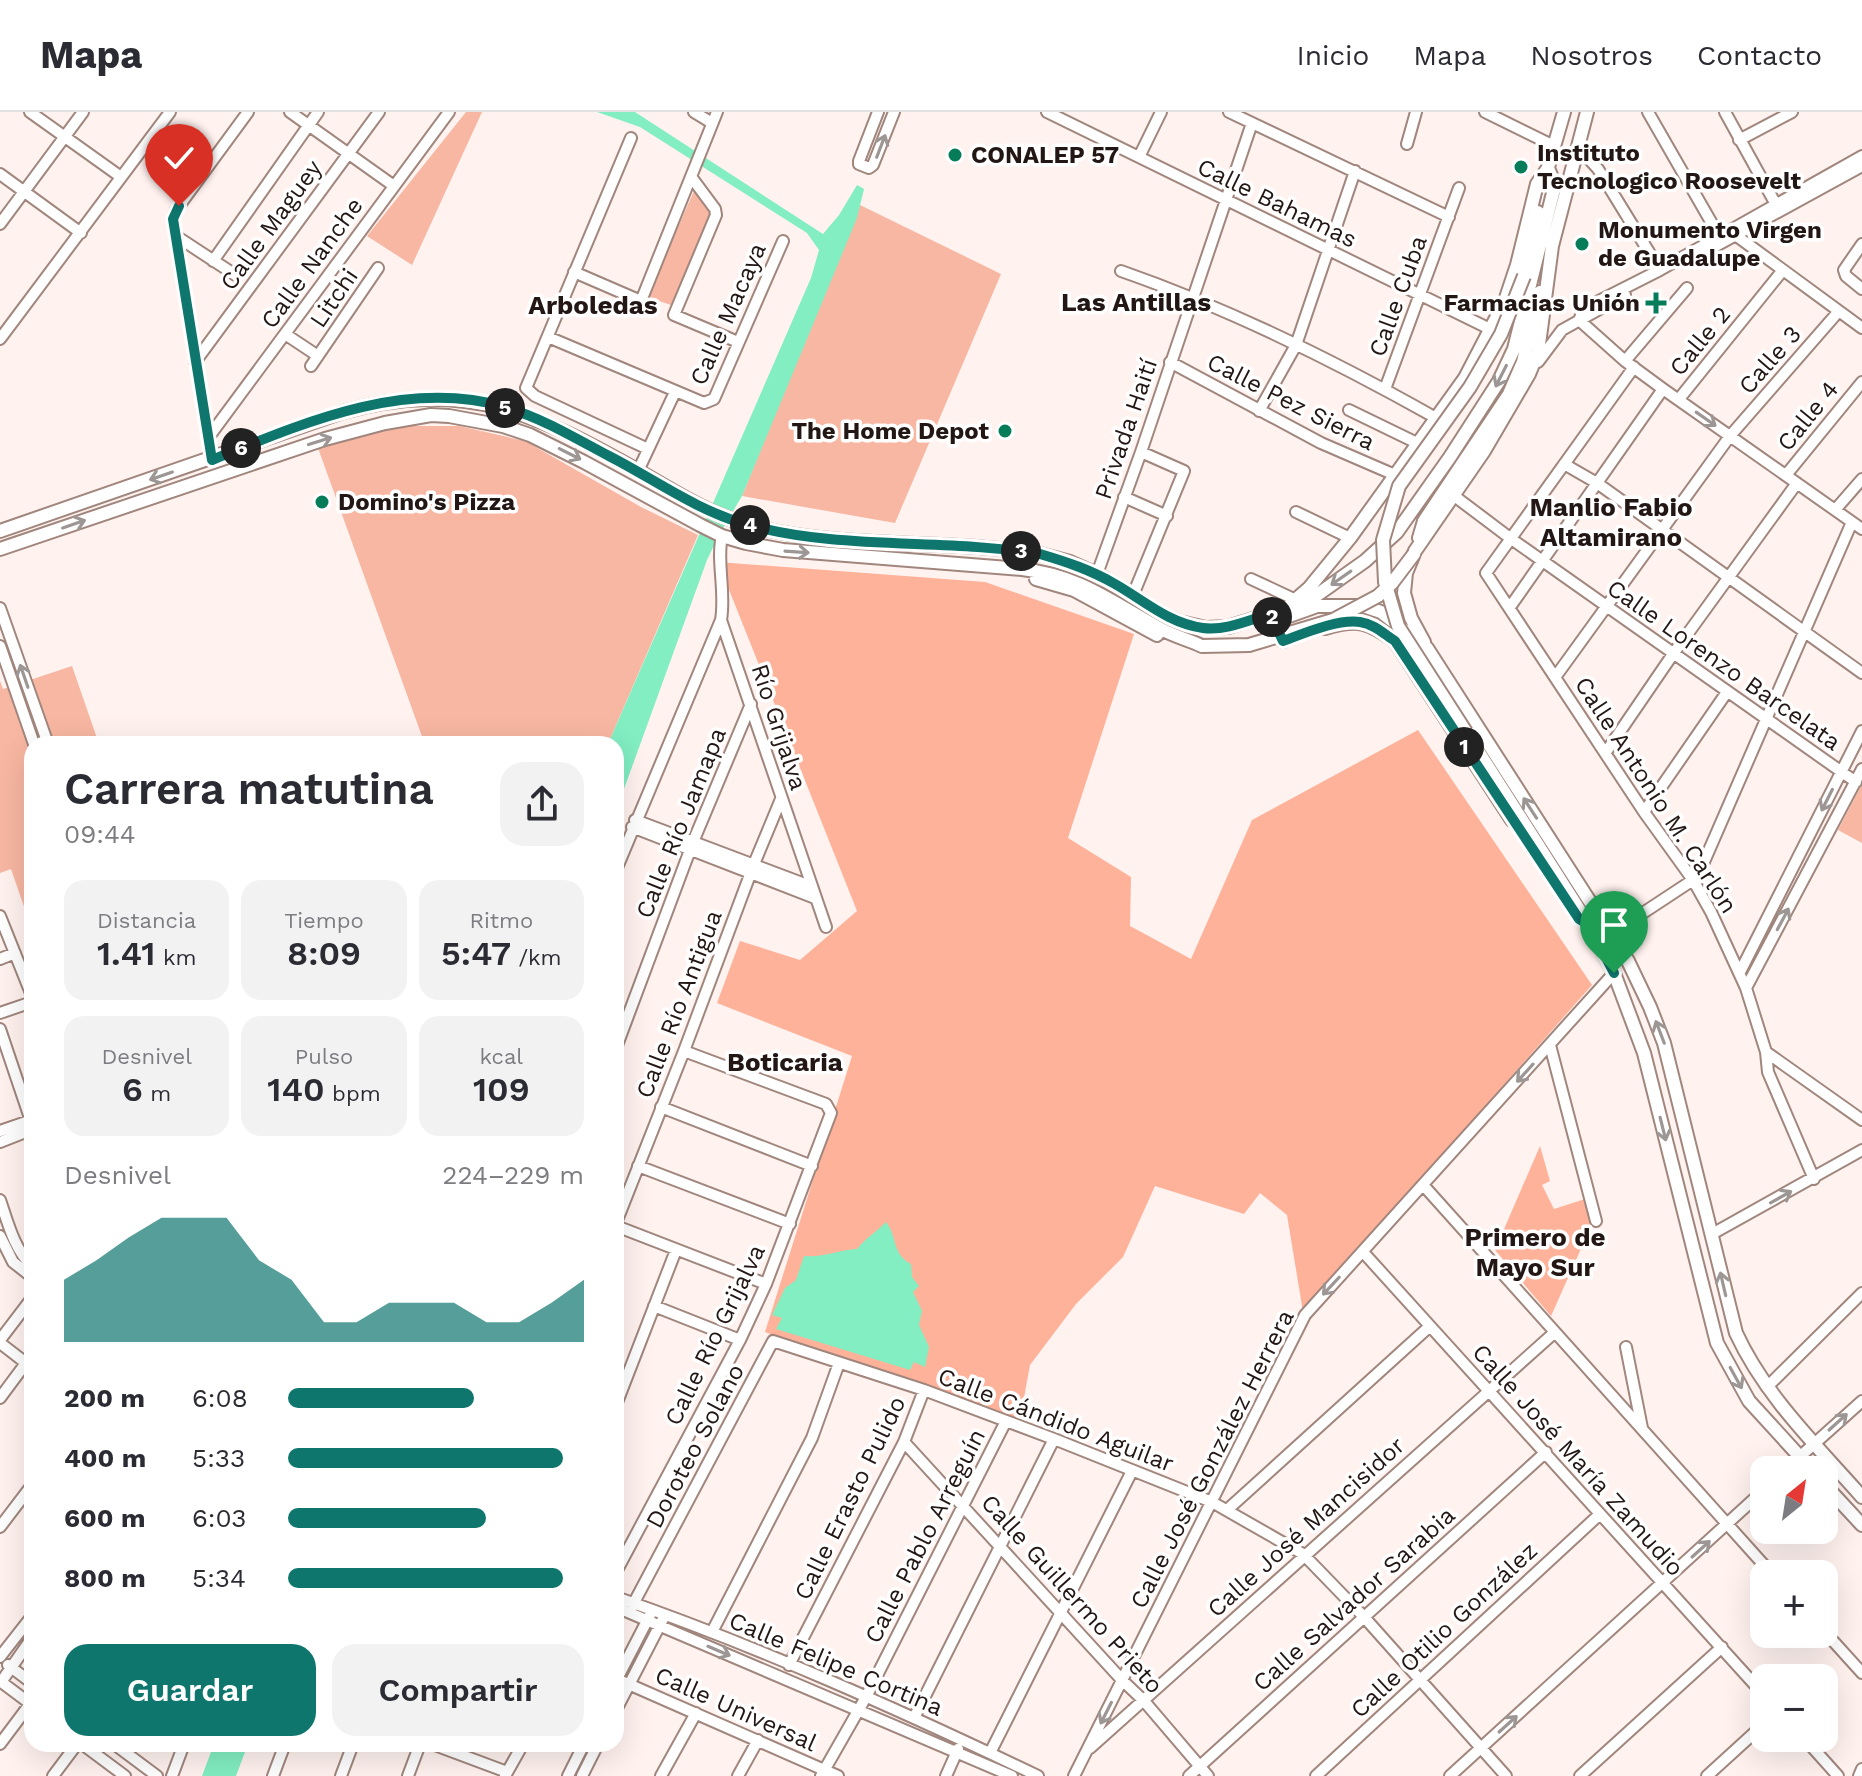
<!DOCTYPE html>
<html lang="es">
<meta charset="utf-8">
<style>
:root{--surface:#fff;--page:#f2f2f3;--text:#2b2b33;--muted:#7c7c81;--line:#e1e1e2;--accent:#0f766e}
body{margin:0;font-family:"Work Sans",sans-serif;background:var(--page);color:var(--text);height:100vh;display:flex;flex-direction:column;font-size:30px;white-space:nowrap}
*{box-sizing:border-box;margin:0}
p{font-size:26px;color:var(--muted)}
.icon{flex:none;width:44px;height:44px;fill:none;stroke:currentColor;stroke-width:2;stroke-linecap:round;stroke-linejoin:round}
.map{position:relative;flex:1;overflow:hidden}
.sheet{position:absolute;left:24px;top:624px;width:600px;height:1016px;display:flex;flex-direction:column;background:var(--surface);border-radius:24px;box-shadow:0 8px 32px #0002}
.sheet>*{flex:none}
.needle{width:52px;rotate:30deg}
.controls{position:absolute;left:1750px;top:1344px;display:grid;gap:16px}
.controls a{display:grid;place-items:center;width:88px;height:88px;border-radius:16px;background:var(--surface);box-shadow:0 8px 32px #0002;font-size:40px}
.pin{position:absolute;display:grid;place-items:center;width:68px;height:68px;color:#fff;margin:-82px -34px;border-radius:50% 50% 50% 0;rotate:-45deg;box-shadow:0 0 8px #0007}
.pin .icon{rotate:45deg}
.km{position:absolute;width:40px;height:40px;margin:-20px;border-radius:50%;background:#222;color:#fff;font-size:22px;line-height:40px;text-align:center}
.round{display:grid;place-items:center;flex:none;width:84px;height:84px;border-radius:24px;background:var(--page)}
.overview{display:flex;align-items:center;justify-content:space-between;height:136px;padding:0 40px}
h1{font-size:44px;font-weight:600;line-height:60px}
.figures{display:grid;grid-template-columns:repeat(3,1fr);gap:12px;height:136px;padding:8px 40px}
.figures div{display:grid;align-content:center;border-radius:20px;background:var(--page);text-align:center}
.figures b{font-size:34px;font-weight:600}
.figures small{font-size:22px;font-weight:400}
.figures p{font-size:22px}
.chart{height:224px;padding:16px 40px}
.chart p{display:flex;justify-content:space-between}
.chart svg{width:100%;height:144px;margin-top:8px;fill:var(--accent);opacity:.7}
.action{display:flex;gap:16px;margin-top:auto;padding:16px 40px}
.action a{flex:1;height:92px;border-radius:24px;background:var(--accent);color:#fff;font-size:32px;font-weight:600;line-height:92px;text-align:center}
.action a+a{background:var(--page);color:var(--text)}
ul{padding:0 40px;list-style:none;font-size:26px}
li{display:grid;grid-template-columns:128px 96px 1fr;align-items:center;height:60px}
li i{height:20px;border-radius:10px;background:var(--accent)}
header{display:flex;align-items:center;gap:48px;box-sizing:border-box;height:112px;padding:0 40px;background:var(--surface);border-bottom:2px solid var(--line)}
header strong{font-size:38px}
nav{display:flex;gap:44px;margin-inline-start:auto;font-size:28px}
.map>svg:first-child{display:block}
.green{fill:#f8b7a2}
.forest{fill:#ffb29a}
.water{fill:#82eec1}
.lines{fill:none;stroke-linecap:round;stroke-linejoin:round}
.minor-casing{stroke:#a0867d;stroke-width:14}
.major-casing{stroke:#a0867d;stroke-width:16}
.minor{stroke:#fff;stroke-width:10}
.major{stroke:#fff;stroke-width:12}
.major-bridge-casing{stroke:#a0867d;stroke-width:16;stroke-linecap:butt}
.major-bridge{stroke:#fff;stroke-width:12}
.oneway{stroke:#9c9795}
.route-casing{stroke:#fff;stroke-width:16}
.route{stroke:#0f766e;stroke-width:10}
.poi-dot{fill:#077c59;stroke:#fff;stroke-width:3}
.labels{text-anchor:middle;dominant-baseline:central;stroke-width:7;stroke-linejoin:round;paint-order:stroke}
.poi-label{font-size:24px;font-weight:bold;fill:#221714;stroke:#fff;text-anchor:start}
.street-label{font-size:24px;fill:#221714;stroke:#fff}
.neighbourhood-label{font-size:26px;font-weight:bold;fill:#221714;stroke:#fff}
</style>
<header>
<strong>Mapa</strong>
<nav><a>Inicio</a><a>Mapa</a><a>Nosotros</a><a>Contacto</a></nav>
</header>
<div class="map">
<svg width="1862" height="1664" viewBox="0 0 1862 1664">
<rect width="100%" height="100%" fill="#fff2ef"/>
<path class="green" d="M466,0H482L412,153L367,124Z
M694,79L712,104L671,193L647,185Z
M860,93L1001,162L895,411L742,384Z
M401,314H459L525,329L641,395L698,423L608,632H421L424,630L318,336Z
M72,554L99,632H32V818L11,757L0,761V569L3,577Z
M1862,672V731L1838,718Z"/>
<path class="forest" d="M718,450L985,470L1134,522L1068,726L1131,765L1130,814L1191,847L1252,708L1418,618L1592,873L1303,1200L1287,1103L1260,1081L1244,1102L1155,1074L1123,1145L1076,1192L1030,1253L1019,1313L765,1220L852,944L717,891L740,829L800,848L857,799Z
M1540,1034L1550,1069L1542,1073L1554,1097L1585,1087L1592,1112L1551,1204L1495,1138Z"/>
<path class="water" d="M597,0H635L823,122L839,103L857,73L864,77L857,106L742,384L719,423L707,448L616,699V632H608L811,166L819,138L807,121L640,15Z
M886,1110C898,1125 891,1141 911,1152L912,1165L919,1174L913,1180L922,1199L919,1213L929,1235L925,1255L914,1250L910,1258L776,1217L782,1206L772,1203L785,1176L796,1168L804,1144C822,1146 838,1138 857,1137C867,1125 875,1121 886,1110Z
M214,1632H248L236,1664H202Z"/>
<g class="lines">
<defs>
<path id="minor" d="M30,0L121,65
M290,0L394,74
M694,0L712,11
M878,0L859,49V52L869,56L873,53L894,0
M1047,0L1490,217
M1229,0L1449,105
M1485,0L1554,34
M1648,0L1722,129
M1725,0L1779,98
M631,26L526,276L535,284L648,337
M1739,28L1792,0
M1407,32L1416,0
M1578,35L1598,57L1660,158
M1862,44L1660,158L1585,196L1579,208L1625,249L1663,277L1862,417
M1139,45L1161,0
M0,62L81,121
M692,66L715,97L716,103L674,203L738,230
M0,112L83,0
M1734,122L1862,216
M176,124L237,164
M1862,132L1844,158L1846,164L1862,177
M1692,147L1862,54
M213,149L318,0
M1121,159C1230,197 1335,249 1436,306
M574,160L641,189L717,0
M285,222L318,244
M548,225L704,291L714,287L783,129
M0,227L170,0
M1625,249L1687,176
M195,250L379,0
M1170,250L1321,331L1395,363
M1538,250L1562,218L1625,183
M311,254L378,156
M1634,255L1486,461L1644,700L1693,768L1711,800L1746,876L1766,940L1768,960L1814,1067
M1385,277L1459,76
M1679,287L1783,158
M1349,298L1417,331
M1259,299L1296,233L1355,59
M208,326L449,0
M212,348L173,107L176,98L248,0
M1564,352L1597,371L1862,561
M638,359L675,280
M1786,363L1862,270
M1453,383L1510,426L1856,670
M1124,385L1167,404
M1835,398L1862,367
M1296,400L1350,426
M722,424C716,449 726,479 721,508L826,815
M1097,462L1141,340L1252,11
M1251,467L1296,488
M1133,483L1184,359L1141,340
M1510,495L1663,277
M0,496L48,632
M0,534L34,632
M1556,564L1730,324L1839,199
M1606,640L1673,542L1797,371
M1644,700L1727,580
M635,708L810,774
M632,715L815,786
M616,758L721,508
M0,804L32,884
M1611,822L1693,768L1700,759L1852,410
M0,847L15,841
M1740,860L1862,619
M1746,876L1862,657
M0,901L32,890
M0,917L32,1012
M1550,933L1596,1109
M616,936L693,730L751,592
M1766,940L1862,1008
M661,995L812,1054
M0,1019L26,1010L32,1013
M0,1030L28,1019L32,1014
M638,1054L790,1112
M1424,1074L1772,1462
M0,1088C8,1111 14,1137 32,1154
M616,1111L684,939L754,752L781,687
M616,1114L766,1172
M1712,1122L1862,1038
M0,1124L13,1150L32,1165
M1363,1140L1764,1583
M654,1194L740,1228
M0,1228L32,1186
M0,1231L26,1251
M1626,1235L1642,1316
M1767,1275L1862,1181
M0,1286L32,1243
M616,1293L676,1138
M904,1330L1122,1568L1144,1589L1208,1664
M1785,1358L1862,1289
M1227,1398L1430,1214
M0,1415L32,1373
M616,1460L740,1228L766,1172L831,1001L826,992L684,939
M616,1485C760,1535 900,1598 1038,1664
M616,1495L1012,1664
M629,1500L773,1229L924,1278L1054,1327L1212,1390L1303,1442L1364,1505L1506,1664
M1824,1519L1862,1561
M712,1520L812,1326L839,1251
M0,1545L32,1504
M8,1553L32,1571
M789,1553L904,1330L924,1278
M617,1567L838,1664
M0,1569L32,1593
M616,1569L650,1503
M1,1570L32,1526
M616,1598L663,1507
M914,1606L1054,1327
M1804,1626L1838,1664
M0,1632L30,1592
M82,1632L125,1664
M114,1632L157,1664
M432,1632L507,1660
M1090,1636L1554,1221
M990,1641L1132,1359
M53,1664L77,1632
M172,1664L184,1632
M273,1664L285,1632
M341,1664L353,1632
M408,1664L420,1632
M505,1664L523,1632
M568,1664L584,1632
M582,1664L598,1632
M661,1664L696,1601
M738,1664L758,1628
M821,1664L866,1585L1006,1309
M946,1664L958,1637
M1074,1664L1305,1203L1614,861
M1189,1664L1546,1340
M1316,1664L1600,1402
M1450,1664L1764,1378
M1580,1664L1722,1535
M1707,1664L1764,1612
M1859,1664L1862,1657"/>
<path id="major" d="M1546,62L1564,0
M1524,164L1538,100
M0,419L343,300C464,266 538,302 642,361C675,380 707,401 745,412C841,439 943,426 1040,442L1070,450L1097,462L1133,483L1158,501L1180,510L1206,516L1228,515L1273,501L1289,504L1317,494H1363L1381,500L1427,536L1628,849L1650,895L1664,931L1736,1221C1765,1284 1817,1334 1862,1385
M1419,426L1424,409L1509,282L1523,250L1540,180
M0,437L325,327L385,311L431,303L449,304L503,314L530,323L584,350L700,413L722,424L746,431L783,438L1022,457C1081,464 1111,490 1161,517C1174,524 1189,528 1202,534
M1036,467L1074,478L1157,523
M1294,489L1309,476L1350,426L1465,266L1505,189L1517,153L1537,72L1548,56
M1275,500L1317,483L1365,449L1397,420L1450,345L1499,269L1514,237L1555,73L1548,56
M1270,502L1283,529
M1325,516C1358,506 1368,510 1395,529L1512,708
M1424,530L1411,506L1404,481L1406,461L1415,439L1484,339L1529,262L1538,240L1552,134L1587,0
M1466,620L1589,813L1614,861L1644,941L1717,1231L1749,1289L1812,1358
M1824,1372L1862,1413"/>
</defs>
<use href="#minor" class="minor-casing"/>
<use href="#major" class="major-casing"/>
<use href="#minor" class="minor"/>
<use href="#major" class="major"/>
<defs>
<path id="major-bridge" d="M1202,534L1249,533L1333,508L1378,484L1392,471L1414,442
M1466,620L1398,514L1385,470L1383,428L1399,374L1470,275L1501,222L1524,164"/>
</defs>
<use href="#major-bridge" class="major-bridge-casing"/>
<use href="#major-bridge" class="major-bridge"/>
</g>
<defs><path id="oneway-shaft" d="M-6 0H5M1.5-3L5.5 0L1.5 3" fill="none" stroke-width="1.6" stroke-linecap="round" stroke-linejoin="round" transform="scale(2)"/></defs>
<g class="oneway">
<use href="#oneway-shaft" transform="translate(881 34) rotate(-69)"/>
<use href="#oneway-shaft" transform="translate(1501 264) rotate(117)"/>
<use href="#oneway-shaft" transform="translate(1706 307) rotate(35)"/>
<use href="#oneway-shaft" transform="translate(320 329) rotate(-17)"/>
<use href="#oneway-shaft" transform="translate(570 342) rotate(27)"/>
<use href="#oneway-shaft" transform="translate(161 364) rotate(161)"/>
<use href="#oneway-shaft" transform="translate(74 412) rotate(-19)"/>
<use href="#oneway-shaft" transform="translate(797 440) rotate(4)"/>
<use href="#oneway-shaft" transform="translate(1341 466) rotate(145)"/>
<use href="#oneway-shaft" transform="translate(24 564) rotate(-109)"/>
<use href="#oneway-shaft" transform="translate(1827 688) rotate(117)"/>
<use href="#oneway-shaft" transform="translate(1530 696) rotate(-123)"/>
<use href="#oneway-shaft" transform="translate(1783 807) rotate(-62)"/>
<use href="#oneway-shaft" transform="translate(1660 920) rotate(-111)"/>
<use href="#oneway-shaft" transform="translate(1525 961) rotate(132)"/>
<use href="#oneway-shaft" transform="translate(1663 1017) rotate(76)"/>
<use href="#oneway-shaft" transform="translate(1781 1085) rotate(-29)"/>
<use href="#oneway-shaft" transform="translate(1723 1172) rotate(-103)"/>
<use href="#oneway-shaft" transform="translate(1331 1174) rotate(133)"/>
<use href="#oneway-shaft" transform="translate(1736 1266) rotate(61)"/>
<use href="#oneway-shaft" transform="translate(1838 1310) rotate(-42)"/>
<use href="#oneway-shaft" transform="translate(1701 1437) rotate(-42)"/>
<use href="#oneway-shaft" transform="translate(719 1539) rotate(23)"/>
<use href="#oneway-shaft" transform="translate(1106 1601) rotate(117)"/>
<use href="#oneway-shaft" transform="translate(1508 1612) rotate(-42)"/>
</g>
<g class="lines">
<defs>
<path id="route" d="M179,94L173,107L212,348C303,311 405,266 505,295C542,306 575,326 609,344C654,367 696,398 745,412C840,439 943,426 1040,442C1067,450 1091,458 1115,472C1145,489 1168,511 1203,516C1226,519 1249,508 1270,502L1283,529C1305,521 1337,507 1360,510C1374,512 1384,522 1395,529L1579,807L1589,813L1614,861"/>
</defs>
<use href="#route" class="route-casing"/>
<use href="#route" class="route"/>
</g>
<g class="poi-dot">
<circle cx="955" cy="43" r="8"/>
<circle cx="1521" cy="55" r="8"/>
<circle cx="1582" cy="132" r="8"/>
<path d="M1652 179h8v8h8v8h-8v8h-8v-8h-8v-8h8z"/>
<circle cx="1005" cy="319" r="8"/>
<circle cx="322" cy="390" r="8"/>
</g>
<g class="labels">
<g class="poi-label">
<text x="1537" y="41">Instituto<tspan x="1537" dy="28">Tecnologico Roosevelt</tspan></text>
<text x="971" y="43">CONALEP 57</text>
<text x="1598" y="118">Monumento Virgen<tspan x="1598" dy="28">de Guadalupe</tspan></text>
<text x="1640" y="191" text-anchor="end">Farmacias Unión</text>
<text x="989" y="319" text-anchor="end">The Home Depot</text>
<text x="338" y="390">Domino's Pizza</text>
</g>
<g class="street-label">
<text transform="translate(1277 91) rotate(26)">Calle Bahamas</text>
<text transform="translate(271 113) rotate(-54)">Calle Maguey</text>
<text transform="translate(312 151) rotate(-54)">Calle Nanche</text>
<text transform="translate(1398 184) rotate(-70)">Calle Cuba</text>
<text transform="translate(334 186) rotate(-56)">Litchi</text>
<text transform="translate(728 202) rotate(-66)">Calle Macaya</text>
<text transform="translate(1700 229) rotate(-51)">Calle 2</text>
<text transform="translate(1770 248) rotate(-49)">Calle 3</text>
<text transform="translate(1291 290) rotate(27)">Calle Pez Sierra</text>
<text transform="translate(1808 304) rotate(-51)">Calle 4</text>
<text transform="translate(1126 317) rotate(-71)">Privada Haití</text>
<text transform="translate(1724 553) rotate(35)">Calle Lorenzo Barcelata</text>
<text transform="translate(779 615) rotate(72)">Río Grijalva</text>
<text transform="translate(1656 683) rotate(57)">Calle Antonio M. Carlón</text>
<text transform="translate(681 711) rotate(-68)">Calle Río Jamapa</text>
<text transform="translate(679 892) rotate(-69)">Calle Río Antigua</text>
<text transform="translate(715 1223) rotate(-64)">Calle Río Grijalva</text>
<text transform="translate(1056 1308) rotate(21)">Calle Cándido Aguilar</text>
<text transform="translate(695 1334) rotate(-62)">Doroteo Solano</text>
<text transform="translate(1212 1347) rotate(-63)">Calle José González Herrera</text>
<text transform="translate(1578 1348) rotate(48)">Calle José María Zamudio</text>
<text transform="translate(850 1386) rotate(-64)">Calle Erasto Pulido</text>
<text transform="translate(1306 1415) rotate(-42)">Calle José Mancisidor</text>
<text transform="translate(925 1424) rotate(-63)">Calle Pablo Arreguín</text>
<text transform="translate(1072 1482) rotate(48)">Calle Guillermo Prieto</text>
<text transform="translate(1354 1487) rotate(-42)">Calle Salvador Sarabia</text>
<text transform="translate(1444 1518) rotate(-43)">Calle Otilio González</text>
<text transform="translate(836 1552) rotate(23)">Calle Felipe Cortina</text>
<text transform="translate(736 1597) rotate(24)">Calle Universal</text>
</g>
<g class="neighbourhood-label">
<text x="1136" y="190">Las Antillas</text>
<text x="593" y="193">Arboledas</text>
<text x="1611" y="395">Manlio Fabio<tspan x="1611" dy="30">Altamirano</tspan></text>
<text x="785" y="950">Boticaria</text>
<text x="1535" y="1125">Primero de<tspan x="1535" dy="30">Mayo Sur</tspan></text>
</g>
</g>
</svg>
<div class="controls">
<a><svg class="needle" viewBox="-14 -14 28 28"><path d="M0-13l5 13h-10z" fill="#e53935"/><path d="M0 13l5-13h-10z" fill="#7c7c81"/></svg></a>
<a>+</a>
<a>−</a>
</div>
<div class="pin" style="left:1614px;top:861px;background:#1e9e55"><svg class="icon" aria-label="arrive" viewBox="0 0 24 24"><path d="M6 21V4h12l-3 4 3 4H6"/></svg></div>
<div class="pin" style="left:179px;top:94px;background:#d93025"><svg class="icon" aria-label="check" viewBox="0 0 24 24"><path d="M5 12l5 5 9-10"/></svg></div>
<b class="km" style="left:1464px;top:635px">1</b>
<b class="km" style="left:1272px;top:505px">2</b>
<b class="km" style="left:1021px;top:439px">3</b>
<b class="km" style="left:750px;top:413px">4</b>
<b class="km" style="left:505px;top:296px">5</b>
<b class="km" style="left:241px;top:336px">6</b>
<section class="sheet">
<div class="overview"><div><h1>Carrera matutina</h1><p>09:44</p></div><a class="round"><svg class="icon" aria-label="share" viewBox="0 0 24 24"><path d="M12 15V3M7 8l5-5 5 5M5 13v7h14v-7"/></svg></a></div>
<div class="figures">
<div><p>Distancia</p><b>1.41<small> km</small></b></div>
<div><p>Tiempo</p><b>8:09</b></div>
<div><p>Ritmo</p><b>5:47<small> /km</small></b></div>
</div>
<div class="figures">
<div><p>Desnivel</p><b>6<small> m</small></b></div>
<div><p>Pulso</p><b>140<small> bpm</small></b></div>
<div><p>kcal</p><b>109</b></div>
</div>
<div class="chart"><p><span>Desnivel</span>224–229 m</p>
<svg viewBox="0 0 160 44" preserveAspectRatio="none"><path d="M0 44V25L10 19L20 12L30 6L40 6L50 6L60 19L70 25L80 38L90 38L100 32L110 32L120 32L130 38L140 38L150 32L160 25V44z"/></svg>
</div>
<ul>
<li><b>200 m</b>6:08<i style="width:63%"></i></li>
<li><b>400 m</b>5:33<i style="width:93%"></i></li>
<li><b>600 m</b>6:03<i style="width:67%"></i></li>
<li><b>800 m</b>5:34<i style="width:93%"></i></li>
</ul>
<div class="action"><a>Guardar</a><a>Compartir</a></div>
</section>
</div>
